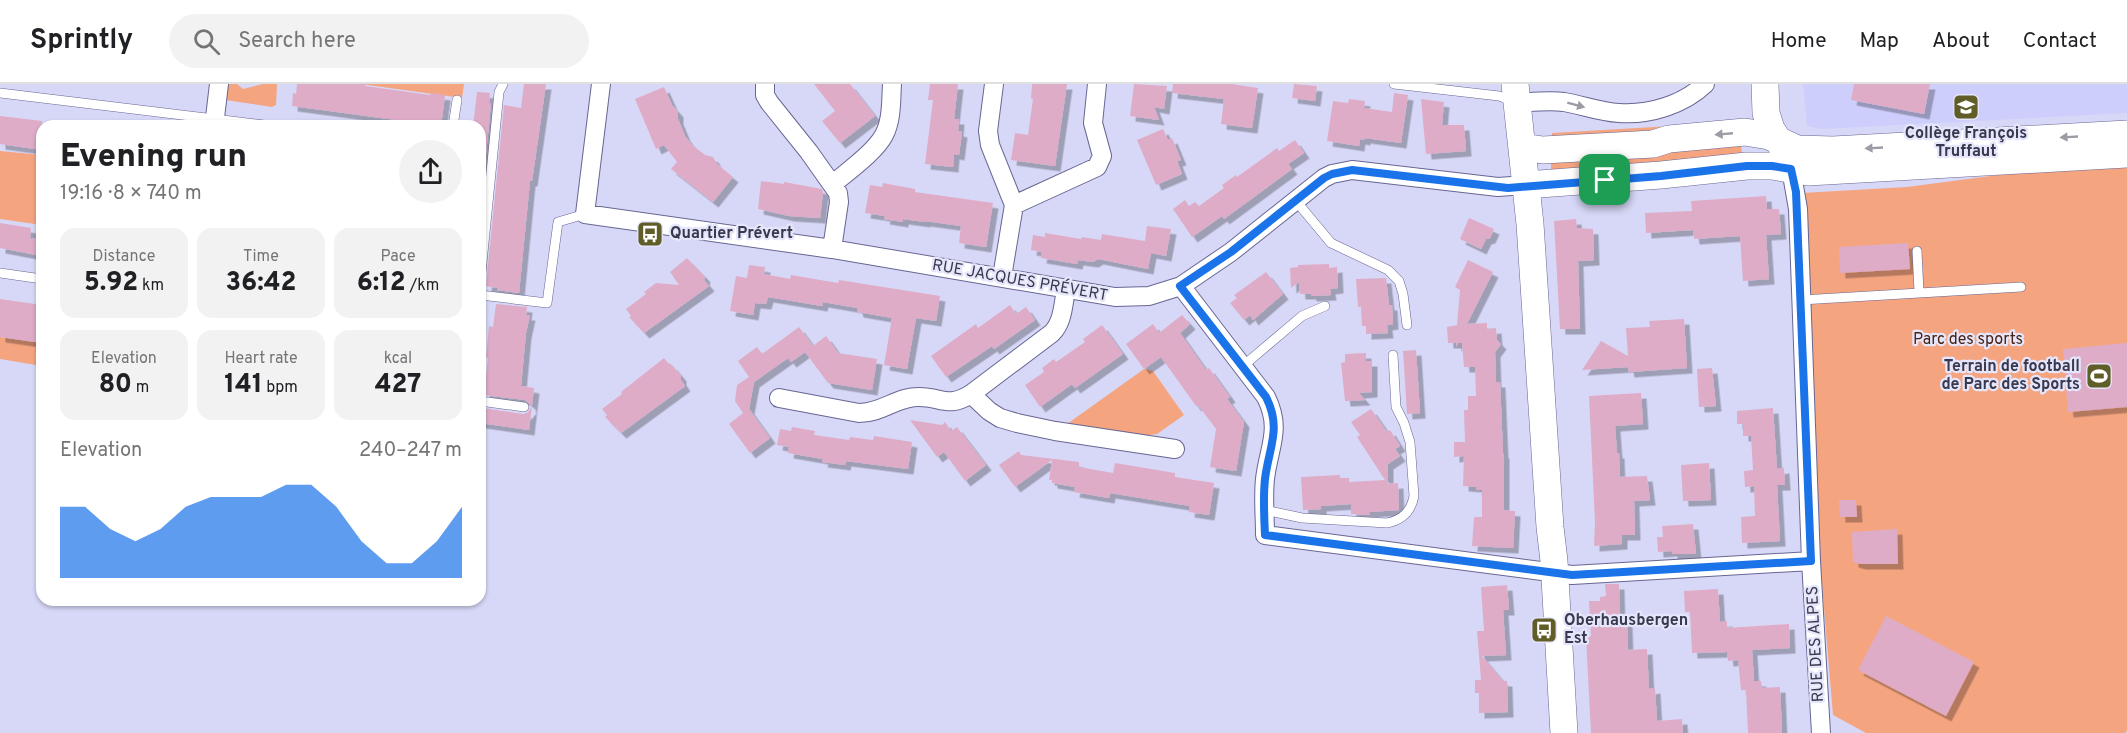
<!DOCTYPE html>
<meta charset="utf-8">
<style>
:root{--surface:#fff;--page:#f2f2f2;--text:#202124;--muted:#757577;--line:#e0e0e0;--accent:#1a73e8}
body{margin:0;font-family:Overpass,sans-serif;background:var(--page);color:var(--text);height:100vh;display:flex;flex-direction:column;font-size:22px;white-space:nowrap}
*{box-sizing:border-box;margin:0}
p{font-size:20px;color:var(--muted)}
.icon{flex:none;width:33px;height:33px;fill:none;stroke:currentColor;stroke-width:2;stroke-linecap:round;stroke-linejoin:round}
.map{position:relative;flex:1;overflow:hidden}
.side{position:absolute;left:36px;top:36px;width:450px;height:486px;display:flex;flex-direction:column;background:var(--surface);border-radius:18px;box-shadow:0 2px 4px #0004}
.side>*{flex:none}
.pin{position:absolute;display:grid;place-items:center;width:51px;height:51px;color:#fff;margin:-26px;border-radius:12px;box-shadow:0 3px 9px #0006}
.round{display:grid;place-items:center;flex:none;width:63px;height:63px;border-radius:32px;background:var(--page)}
.overview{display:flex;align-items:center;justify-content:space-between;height:102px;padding:0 24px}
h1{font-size:33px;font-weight:800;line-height:45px}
.figures{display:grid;grid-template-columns:repeat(3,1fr);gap:9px;height:102px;padding:6px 24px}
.figures div{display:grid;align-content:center;border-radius:15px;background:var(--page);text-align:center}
.figures b{font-size:26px;font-weight:800}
.figures small{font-size:16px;font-weight:400}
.figures p{font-size:16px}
.chart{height:168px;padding:12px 24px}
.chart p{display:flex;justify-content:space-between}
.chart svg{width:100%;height:108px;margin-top:6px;fill:var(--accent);opacity:.7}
header{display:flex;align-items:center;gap:36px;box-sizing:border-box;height:84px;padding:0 30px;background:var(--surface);border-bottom:2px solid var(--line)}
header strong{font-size:28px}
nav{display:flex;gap:33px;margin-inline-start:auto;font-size:21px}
.search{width:420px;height:54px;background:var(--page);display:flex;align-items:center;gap:15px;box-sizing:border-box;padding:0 21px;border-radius:33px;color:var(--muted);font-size:22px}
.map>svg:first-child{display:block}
.built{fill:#cecefd}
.green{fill:#f5a480}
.building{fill:#dfacc8;filter:url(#shadow)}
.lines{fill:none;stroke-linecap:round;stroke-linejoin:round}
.lane-casing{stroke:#676693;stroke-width:10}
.street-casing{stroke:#676693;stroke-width:20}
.secondary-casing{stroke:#676693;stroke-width:28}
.lane{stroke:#fff;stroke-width:9}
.street{stroke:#fff;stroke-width:18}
.secondary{stroke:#fff;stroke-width:27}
.oneway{fill:#9c9ca6}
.route-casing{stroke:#fff;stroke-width:12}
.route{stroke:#1a73e8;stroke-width:8}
.labels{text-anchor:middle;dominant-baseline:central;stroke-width:4.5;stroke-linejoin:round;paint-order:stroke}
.poi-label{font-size:16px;font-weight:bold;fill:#39394e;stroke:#e5e6fb;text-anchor:start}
.street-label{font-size:16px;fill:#39394e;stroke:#e5e6fb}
.park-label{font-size:16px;fill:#492311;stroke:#e5e6fb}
</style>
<header>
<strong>Sprintly</strong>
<div class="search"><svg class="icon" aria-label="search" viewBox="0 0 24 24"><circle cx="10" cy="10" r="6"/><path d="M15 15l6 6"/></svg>Search here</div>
<nav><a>Home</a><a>Map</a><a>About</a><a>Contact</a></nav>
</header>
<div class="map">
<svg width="2127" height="649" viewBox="0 0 2127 649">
<defs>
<filter id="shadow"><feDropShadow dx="5.5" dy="5.5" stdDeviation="0" flood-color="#0004"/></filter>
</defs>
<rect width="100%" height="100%" fill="#d7d8f7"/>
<path class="built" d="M1803,0H2127V29L1822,45L1807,42Z"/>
<path class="green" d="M227,0H237L243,5L263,0H277L276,21L272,23L225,16Z
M360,0H464L462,14Z
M1740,38V42L1552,53V49Z
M1741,59L1742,72L1551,90V77L1669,63Z
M0,67L42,71V141L0,135Z
M2127,74V647L2125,649H1866L1833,631L1820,477L1802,109L1907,103Z
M0,253L42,259V282L0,275Z
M1144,285L1153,287L1184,331L1157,350L1143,352L1067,340Z"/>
<path class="building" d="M297,0H365V2L430,11L431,9L445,11L441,42L292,22L293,9L296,10Z
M524,0H546L532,97H530L519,209L497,206L498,204L486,202L504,21L521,24Z
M814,0H850L875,32L840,59L822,37L835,27Z
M930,0H958L954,35H959L958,47L962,48L959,71L954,70L953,83L925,80L933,16H928Z
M1032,0H1067L1055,82L1011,76L1015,49L1028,51L1033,15H1031Z
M1134,0L1167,2L1164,25L1154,23L1159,36L1130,32Z
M1173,0H1232L1258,4L1252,44L1221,40L1224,15L1172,9Z
M1294,0L1317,2L1315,17L1292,14Z
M1854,0H1930L1924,30L1851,16Z
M664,3L672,21L678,28V35L685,52L691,60L705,71L713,73L717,80L733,93L713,118L671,85L677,78L664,61L656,65L635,15Z
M477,8L490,9L489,19H491L480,131V42H473Z
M1394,9L1408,11L1401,59L1365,54V56L1360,55L1359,62L1327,57L1333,17L1348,19L1349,15L1365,17L1364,24L1392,28Z
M1421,15L1444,18L1442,41H1464L1466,67L1426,70Z
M0,32L42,37V66L0,60Z
M1163,45L1168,56L1172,54L1181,76L1177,77L1182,90L1156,101L1137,56Z
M1295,56L1304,69L1288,80L1292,85L1224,135L1222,132L1192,153L1173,125L1185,116L1189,122L1195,118L1199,122L1224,104L1222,101L1236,91L1237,93L1277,64L1279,67Z
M761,97L784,100V98L822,105L823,108L820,134L789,132L758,125Z
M883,99L915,105V108L993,119L986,163L959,159L961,142L925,137V138L903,135V138L884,135L885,132L865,129L870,101L882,103Z
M1766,112L1767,125H1779L1781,150L1766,151L1769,195L1743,197L1740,152L1694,155L1693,146L1646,149L1645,129L1692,127L1691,117Z
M1469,134L1494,145L1490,154L1486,155L1481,165L1460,155Z
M1576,135L1577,144L1593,145L1594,176L1578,177L1580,245H1560L1554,137Z
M0,139L31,144L30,154L42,156V172L0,164Z
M1147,142L1171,145L1166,172L1151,169L1148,185L1098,175L1093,178L1078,176L1077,180L1041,174L1042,168L1031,166L1033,151L1045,153V149L1081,155L1082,153L1101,156L1102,150L1145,157Z
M1908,159L1910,185L1840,189L1839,163Z
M687,174L705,193L704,196L709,202L644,249L629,233L631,232L626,225L646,210L644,208L656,199L679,201L670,188Z
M1468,176L1493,188L1467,240L1487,239V245L1496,244L1497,256L1501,260L1495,268L1496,298H1500L1503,369H1504V426L1515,427L1513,464L1472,462L1474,433H1482V406H1476L1477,403L1463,402L1464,372L1454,373V358H1465L1464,326H1468V312H1476L1475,283H1464L1462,259H1458L1456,263V259H1448L1447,243L1457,241L1460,206L1455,203Z
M1329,180V184L1337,183L1338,204L1330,205L1331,211L1311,212V210H1300L1299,198L1291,204L1290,184L1298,183V181Z
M749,181L765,183L764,190L790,195L791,191L838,199L839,196L940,212L936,237L916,234L907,285L884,281L892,234L858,228L857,224L823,218L822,222L768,213L766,220L755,219L753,231L730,227L736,192L747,194Z
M1266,188L1283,210L1253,236L1250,231L1244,236L1230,219L1237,214L1234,211Z
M1386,194L1389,221H1392L1393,240L1387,241L1388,249L1366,250V242H1362L1361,223H1358L1356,195Z
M0,215L42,221V259L0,253Z
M496,220L527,223L526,231H530L526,249L521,302L534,304L529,346L480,339V326H482L483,324L523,330L527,329L531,324L530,320L525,316L484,311L488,274L486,273L489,242L493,243Z
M1010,221L1016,230L1026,223L1035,236L994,265L992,262L946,293L931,272L976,240L978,244Z
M1182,231L1190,240L1180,249L1206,286L1209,284L1230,313L1227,315L1244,338L1236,387L1210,383L1216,345L1198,321L1196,322L1161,273L1144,285L1126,260L1153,240L1159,249Z
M1684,235L1687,284L1629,288L1628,283L1582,286L1601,257L1628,272L1626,244L1650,243L1649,237Z
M1102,241L1123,270L1075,304L1072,300L1040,323L1025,301L1044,288L1042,284L1054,275L1056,278L1085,258L1083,255Z
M799,243L813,262L826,252L838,269L877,275L872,306L828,299L805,268L791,278L788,274L754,298L749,325L770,354L750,369L729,340L743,329L735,317L737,301L749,293L738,277L757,263L762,270Z
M2127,259V323L2068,328L2063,265Z
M1416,266L1420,329L1407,330L1403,267Z
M1366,269V277H1372V308L1359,309L1365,316L1345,317L1341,279L1345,278V270Z
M664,274L669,280L672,281L681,292V296L685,302L621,349L605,333L607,331L602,325L622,310L621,308Z
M1712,284L1716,322L1699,323L1697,285Z
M1641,309L1643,340L1615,342L1617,369H1619L1620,393L1647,392L1650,416L1634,417L1635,451H1622V460L1594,462L1595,438L1589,312Z
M1773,324L1777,385L1784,384L1785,401H1777L1780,457L1742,459L1741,433L1755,432L1754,402L1745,403L1744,387L1753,386L1751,352H1743V340H1737V327Z
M1371,325L1387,348L1390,346L1400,362L1395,365L1400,372L1388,380V400L1398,399L1399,426L1369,428L1370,431L1351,430V420L1321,422V425L1303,426L1301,393L1340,391V394H1349V398L1385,396L1357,353L1360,351L1351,338Z
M910,336L942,341L945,338L951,347L957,343L986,381L965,397L944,368L937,373Z
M792,343L815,347L814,351L849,356L850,353L873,356L874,352L912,358L908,385L846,377L845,381L822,378L823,375L788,369L789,363L777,361L780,345L791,347Z
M1019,367L1021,371L1079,378V383L1113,389L1115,379L1175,389V393L1214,399L1209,431L1189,428L1190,422L1110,409L1109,414L1074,408L1075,403L1052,399V396H1049L1052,376L1015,403L999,381Z
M1709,379L1711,416L1683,417L1681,381Z
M1839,416H1856L1857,433H1840Z
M1693,440L1696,470H1672V467L1658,468L1657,453H1663L1662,442Z
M1897,445L1898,480H1860L1853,478L1852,448Z
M1605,500H1619L1620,536H1627L1628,566L1647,565L1649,605L1655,604L1657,637L1682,635L1683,649H1591L1586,554L1591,552L1589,517H1600V513L1606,512Z
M1507,501L1509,526H1503L1506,571L1482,572L1503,597H1507L1508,628L1479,629V609H1475V596H1481L1477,547H1484L1481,503Z
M1718,505L1720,538L1727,537V544L1789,540L1790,564L1752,566L1754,597H1761L1762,604L1780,603L1782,649H1748L1746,606H1741L1738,576L1728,577L1727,568L1692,569L1690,528H1685L1684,507Z
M1886,532L1974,578L1946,632L1858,586Z"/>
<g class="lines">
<defs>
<path id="lane" d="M1394,0L1499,12L1513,17
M0,9L272,42
M453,42L457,16
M1296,117L1331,159L1388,186L1399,197L1403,210L1407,241
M1917,167L1919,208
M0,189L42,195
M480,199L499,8L503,0
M480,211L547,219L558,138L585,130
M1801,216L2021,203
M1243,282L1302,232L1325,222
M480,317L524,323
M1265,426L1302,434L1387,439C1402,436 1411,428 1414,412L1410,358L1404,339L1396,323L1393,271"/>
<path id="street" d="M601,0L585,130L832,165L1115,213L1149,212L1181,202L1231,168L1324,94L1332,90L1352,86L1498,103L1526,101
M765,0V11L769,18L809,68L838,109L839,118L832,165
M994,0L988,47L990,61L1014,121L1002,193
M1518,19C1533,18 1549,16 1564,18C1582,21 1600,28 1619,29C1649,31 1683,21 1705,0
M214,42L219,0
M1791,85L1798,125L1811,477L1821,649
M833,100C848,87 875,68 884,51C892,36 891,16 892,0
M1014,121L1097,83L1102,72L1093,39L1097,0
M1181,202L1266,313C1282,345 1269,362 1265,395C1263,413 1265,432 1265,451L1572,491L1811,477
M971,310L1052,249C1063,238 1063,221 1066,206
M779,314L859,329C882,329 897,313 917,313C941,312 947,325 971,310L989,327L1000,334L1017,339L1055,347L1175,365"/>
<path id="secondary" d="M1515,0L1530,140L1550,443L1554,477L1564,649
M1765,0L1766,29L1771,45L1783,64
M1522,63L1543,66L1653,60L1669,55L1745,48L1769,52L1797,65L1833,66L2127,50
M1526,101L1661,91L1747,82H1772L1808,88L2127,70"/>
</defs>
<use href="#lane" class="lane-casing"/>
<use href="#street" class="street-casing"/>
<use href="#secondary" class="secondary-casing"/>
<use href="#lane" class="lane"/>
<use href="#street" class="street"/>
<use href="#secondary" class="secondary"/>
</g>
<defs><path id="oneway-solid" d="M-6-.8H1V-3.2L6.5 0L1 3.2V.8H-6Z" transform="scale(1.5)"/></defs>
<g class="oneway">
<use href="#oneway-solid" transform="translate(1576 21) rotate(15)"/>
<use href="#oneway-solid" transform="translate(1724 50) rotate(175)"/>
<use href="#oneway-solid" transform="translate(2069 53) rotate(177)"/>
<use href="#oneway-solid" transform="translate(1874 64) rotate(177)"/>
</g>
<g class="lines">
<defs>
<path id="route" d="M1747,82H1772L1791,85L1796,108L1811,477L1572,491L1265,451C1264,432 1263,413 1265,395C1269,362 1282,345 1266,313L1180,202L1231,168L1324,94L1332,90L1352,86L1508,104L1661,92Z"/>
</defs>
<use href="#route" class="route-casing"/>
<use href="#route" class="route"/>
</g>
<defs>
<symbol id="school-square" viewBox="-11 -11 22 22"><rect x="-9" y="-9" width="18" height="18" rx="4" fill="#615d29" stroke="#e5e6fb"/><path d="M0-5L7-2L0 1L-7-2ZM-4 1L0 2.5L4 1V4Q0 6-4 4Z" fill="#fff"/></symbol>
<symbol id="bus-square" viewBox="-11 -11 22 22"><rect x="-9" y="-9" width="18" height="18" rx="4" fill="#615d29" stroke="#e5e6fb"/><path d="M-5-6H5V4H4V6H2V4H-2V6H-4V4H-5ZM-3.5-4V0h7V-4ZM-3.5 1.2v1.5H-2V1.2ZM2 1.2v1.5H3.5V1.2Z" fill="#fff"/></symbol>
<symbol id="stadium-square" viewBox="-11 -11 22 22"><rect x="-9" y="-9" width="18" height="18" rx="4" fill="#615d29" stroke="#e5e6fb"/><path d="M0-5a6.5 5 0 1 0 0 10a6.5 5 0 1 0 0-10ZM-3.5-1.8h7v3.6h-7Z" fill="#fff"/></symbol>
</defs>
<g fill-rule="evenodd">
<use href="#school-square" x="1951" y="8" width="30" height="30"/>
<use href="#bus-square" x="635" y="135" width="30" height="30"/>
<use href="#stadium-square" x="2084" y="277" width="30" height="30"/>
<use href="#bus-square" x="1529" y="531" width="30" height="30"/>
</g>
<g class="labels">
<g class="poi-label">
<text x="1966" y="50" text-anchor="middle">Collège François<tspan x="1966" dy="18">Truffaut</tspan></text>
<text x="670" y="150">Quartier Prévert</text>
<text x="2080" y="283" text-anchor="end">Terrain de football<tspan x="2080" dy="18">de Parc des Sports</tspan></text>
<text x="1564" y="537">Oberhausbergen<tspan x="1564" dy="18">Est</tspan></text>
</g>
<g class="street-label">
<text transform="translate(1020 197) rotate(10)">RUE JACQUES PRÉVERT</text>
<text transform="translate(1816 560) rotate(-93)">RUE DES ALPES</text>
</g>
<g class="park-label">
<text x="1968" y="256">Parc des sports</text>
</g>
</g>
</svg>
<div class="pin" style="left:1605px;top:96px;background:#1e9e55"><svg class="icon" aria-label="arrive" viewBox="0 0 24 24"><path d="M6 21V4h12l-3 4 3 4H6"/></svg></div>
<section class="side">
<div class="overview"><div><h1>Evening run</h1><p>19:16 · 8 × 740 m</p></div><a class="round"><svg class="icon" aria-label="share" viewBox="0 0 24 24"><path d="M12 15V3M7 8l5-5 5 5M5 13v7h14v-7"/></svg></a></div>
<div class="figures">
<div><p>Distance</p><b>5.92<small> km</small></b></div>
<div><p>Time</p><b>36:42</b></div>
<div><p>Pace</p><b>6:12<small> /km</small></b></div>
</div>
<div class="figures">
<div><p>Elevation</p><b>80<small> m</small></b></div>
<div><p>Heart rate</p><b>141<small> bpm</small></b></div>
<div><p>kcal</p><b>427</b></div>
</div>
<div class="chart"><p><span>Elevation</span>240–247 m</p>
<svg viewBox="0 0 160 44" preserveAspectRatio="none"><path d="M0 44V15L10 15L20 24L30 29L40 24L50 15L60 11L70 11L80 11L90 6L100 6L110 15L120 29L130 38L140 38L150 29L160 15V44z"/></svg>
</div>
</section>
</div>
